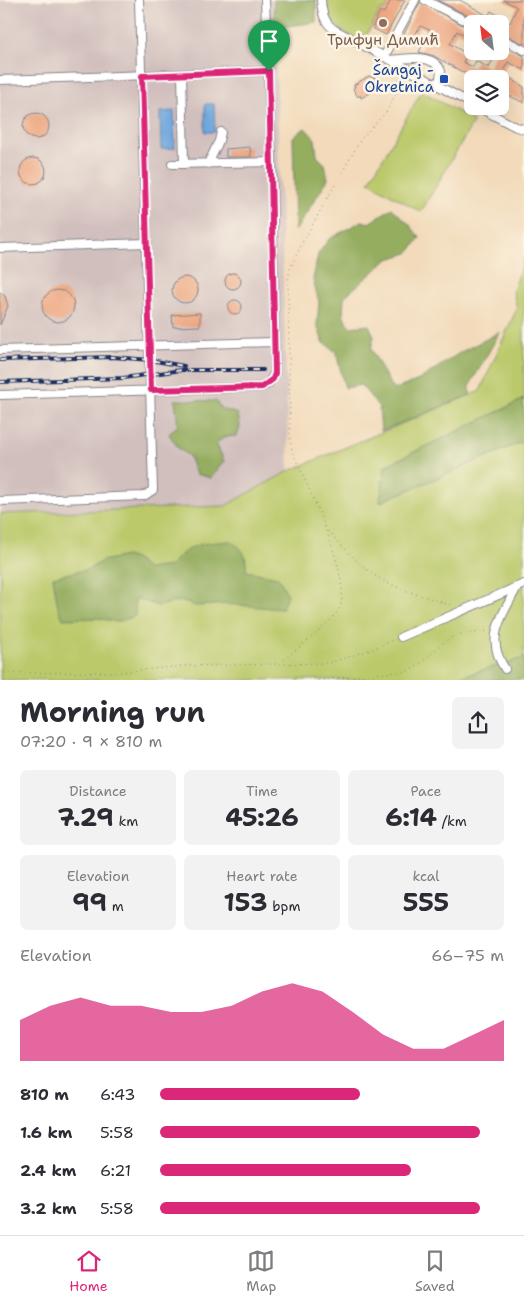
<!DOCTYPE html>
<meta charset="utf-8">
<style>
:root{--surface:#fff;--page:#f2f2f3;--text:#2b2b33;--muted:#7c7c81;--line:#e1e1e2;--accent:#db2777}
body{margin:0;font-family:"Shantell Sans",sans-serif;background:var(--page);color:var(--text);height:100vh;display:flex;flex-direction:column;font-size:19px;white-space:nowrap}
*{box-sizing:border-box;margin:0}
p{font-size:16px;color:var(--muted)}
.icon{flex:none;width:28px;height:28px;fill:none;stroke:currentColor;stroke-width:2;stroke-linecap:round;stroke-linejoin:round}
.map{position:relative;height:680px;overflow:hidden}
.details{display:flex;flex-direction:column;background:var(--surface);flex:1}
.details>*{flex:none}
.needle{width:32px;rotate:332deg}
.tools{position:absolute;left:464px;top:15px;display:grid;gap:10px}
.tools a{display:grid;place-items:center;width:45px;height:45px;border-radius:8px;background:var(--surface);box-shadow:0 5px 20px #0002;font-size:25px}
.pin{position:absolute;display:grid;place-items:center;width:42px;height:42px;color:#fff;margin:-51px -21px;border-radius:50% 50% 50% 0;rotate:-45deg;box-shadow:0 0 5px #0007}
.pin .icon{rotate:45deg}
.round{display:grid;place-items:center;flex:none;width:52px;height:52px;border-radius:8px;background:var(--page)}
.head{display:flex;align-items:center;justify-content:space-between;height:85px;padding:0 20px}
h1{font-size:28px;font-weight:700;line-height:38px}
.stats{display:grid;grid-template-columns:repeat(3,1fr);gap:8px;height:85px;padding:5px 20px}
.stats div{display:grid;align-content:center;border-radius:8px;background:var(--page);text-align:center}
.stats b{font-size:25px;font-weight:700}
.stats small{font-size:14px;font-weight:400}
.stats p{font-size:14px}
.chart{height:140px;padding:10px 20px}
.chart p{display:flex;justify-content:space-between}
.chart svg{width:100%;height:90px;margin-top:5px;fill:var(--accent);opacity:.7}
ul{padding:0 20px;list-style:none;font-size:16px}
li{display:grid;grid-template-columns:80px 60px 1fr;align-items:center;height:38px}
li i{height:12px;border-radius:6px;background:var(--accent)}
.menu{display:flex;justify-content:space-around;align-items:center;height:70px;border-top:1px solid var(--line);background:var(--surface);font-size:14px;color:var(--muted)}
.menu a{display:grid;justify-items:center;gap:2px}
.menu .active{color:var(--accent)}
.map>svg:first-child{display:block}
.industrial{fill:#d1bfbd}
.green{fill:#bbc96b;stroke:#6b7c64}
.forest{fill:#94ad5f;stroke:#586e5e}
.water{fill:#6fa8de;stroke:#456c9e}
.building{fill:#eb9e76}
.lines{fill:none;stroke-linecap:round;stroke-linejoin:round}
.minor-casing{stroke:#86848c;stroke-width:10}
.path{stroke:#86848c;stroke-width:1;stroke-dasharray:1 4;stroke-linecap:butt}
.minor{stroke:#fff;stroke-width:8}
.rail-casing{stroke:#1b2f5e;stroke-width:4}
.rail{stroke:#fcf5e5;stroke-width:2;stroke-dasharray:5.5;stroke-linecap:butt}
.route-casing{stroke:#fff;stroke-width:10}
.route{stroke:#db2777;stroke-width:6}
.education-dot{fill:#8d6e63;stroke:#fcf5e5;stroke-width:2}
.transit-dot{fill:#1a4fb4;stroke:#fcf5e5;stroke-width:2}
.labels{text-anchor:middle;dominant-baseline:central;stroke-width:5;stroke-linejoin:round;paint-order:stroke}
.education-label{font-size:15px;fill:#785e54;stroke:#fcf5e5}
.transit-label{font-size:15px;fill:#164399;stroke:#fcf5e5;text-anchor:end}
</style>
<div class="map">
<svg width="524" height="680" viewBox="0 0 524 680">
<rect width="100%" height="100%" fill="#fcf5e5"/>
<filter id="ink" filterUnits="userSpaceOnUse"><feTurbulence type="fractalNoise" baseFrequency=".02" numOctaves="2"/><feDisplacementMap in="SourceGraphic" scale="10" xChannelSelector="R" yChannelSelector="G"/><feConvolveMatrix kernelMatrix="1 2 1 2 8 2 1 2 1" color-interpolation-filters="sRGB"/></filter>
<filter id="wash" filterUnits="userSpaceOnUse"><feTurbulence type="fractalNoise" baseFrequency=".0096" numOctaves="4" result="noise"/><feDisplacementMap in="SourceGraphic" scale="20" xChannelSelector="R" yChannelSelector="G"/><feGaussianBlur stdDeviation="1.12" result="paint"/><feColorMatrix in="noise" values="0 0 0 0 0 0 0 0 0 0 0 0 0 0 0 0 0 1.4 0 .05"/><feComposite in="paint" operator="in"/></filter>
<g filter="url(#wash)">
<rect width="100%" height="100%" fill="#f2daba"/>
<path class="industrial" d="M0,0H274L289,471L225,506L0,514Z"/>
<path class="green" d="M325,0H390L384,11L380,10L363,42C343,31 327,25 325,0Z
M422,91L474,121L421,212L369,182Z
M524,259V399L385,466L381,502L524,441V658L449,680H0V514L225,506L289,471L480,391L517,308L513,292Z"/>
<path class="forest" d="M274,0H316V22L275,28Z
M305,128L315,139L317,156L325,164L328,179L295,231L293,137Z
M392,208L409,224L420,238L408,253L388,259L344,297L343,315L350,327L369,325L374,336L371,349L393,390L419,380L461,352L500,332L470,385V395L381,431L379,407L361,385L345,388L336,352L323,342L317,325L319,302L313,280L318,254L329,239L362,221L369,223Z
M524,399V441L380,502L385,466Z
M175,400L216,401L221,409L238,414L240,427L237,436L225,437L216,443L224,461L211,478L196,474L189,456L179,449L169,434L178,425Z
M230,541C244,549 247,556 246,571L278,577L287,594L282,609L227,604L197,606L179,601L158,606L135,598V616L117,622L98,618L63,619L58,607L53,577L89,569L102,561L126,556L135,559L147,569L170,566C192,542 198,544 230,541Z
M524,658V680H449Z"/>
<path class="water" d="M205,104H214L215,132H205Z
M174,111L175,148L161,149L160,112Z"/>
<g id="blocks">
<path class="building" d="M391,0H405L386,35L372,28L380,11L384,13Z
M437,0H460L488,16L491,11L510,23L517,7L503,0H524V44L500,32V24H478L475,19Z
M420,2L472,30V39L457,31L450,44L467,54L463,62L473,67L476,61L489,68L496,51H500V44L524,56V70L508,62L502,73L524,87V103L500,91V79H475L434,56L419,52L430,30L420,26L411,43L402,38Z
M369,76L379,79L377,89L361,98L360,95L358,97L353,89L355,87L354,85Z
M23 126a13 13 0 1 1 26 0a13 13 0 1 1-26 0Z
M250,147L251,157H226V149Z
M20 171a13 13 0 1 1 26 0a13 13 0 1 1-26 0Z
M225 281a8 8 0 1 1 16 0a8 8 0 1 1-16 0Z
M172 290a13 13 0 1 1 26 0a13 13 0 1 1-26 0Z
M42 306a16 16 0 1 1 32 0a16 16 0 1 1-32 0Z
M0,292L5,296L8,306L0,325Z
M228 307a7 7 0 1 1 14 0a7 7 0 1 1-14 0Z
M200,313V326L173,327L172,315Z"/>
</g>
</g>
<g filter="url(#ink)">
<use href="#blocks" fill-opacity="0" stroke="#86848c" stroke-width="1"/>
<g class="lines">
<defs>
<path id="minor" d="M321,0C322,13 324,23 335,30L472,104
M425,0L472,24
M500,38L524,50
M384,57L415,0
M391,60C407,58 433,53 441,71L440,79L436,85
M182,74L184,164
M0,80L269,71
M476,106L516,127L524,129
M172,164L272,162
M208,164L219,141L221,132
M0,248L147,243
M0,350L274,342
M0,395L262,387L268,384L275,373L272,162L265,0
M0,501L144,496L153,490L139,0
M401,637L524,584
M505,669C484,637 502,617 517,587"/>
</defs>
<use href="#minor" class="minor-casing"/>
<path class="path" d="M328,531C347,551 368,576 394,586C413,594 434,599 453,606
M280,663C295,650 330,625 339,609C355,581 305,481 292,451L290,439L288,279L290,269L302,243L361,139L387,111L395,95L400,75
M0,673L120,672L182,666L329,663L373,649L393,640
M318,680L408,671C426,663 436,645 454,636C465,631 478,635 489,630"/>
<use href="#minor" class="minor"/>
<defs>
<path id="rail" d="M0,360L113,357L150,360L184,366
M0,382L123,378L182,370H263"/>
</defs>
<use href="#rail" class="rail-casing"/>
<use href="#rail" class="rail"/>
</g>
</g>
<g class="lines" filter="url(#ink)">
<defs>
<path id="route" d="M269,71L275,373L273,379L262,387L151,390L142,76Z"/>
</defs>
<use href="#route" class="route-casing"/>
<use href="#route" class="route"/>
</g>
<circle class="education-dot" cx="383" cy="23" r="5"/>
<rect class="transit-dot" x="439" y="74" width="10" height="10" rx="2.5"/>
<g class="labels">
<g class="education-label">
<text x="383" y="40">Трифун Димић</text>
</g>
<g class="transit-label">
<text x="434" y="70">Šangaj -<tspan x="434" dy="17">Okretnica</tspan></text>
</g>
</g>
</svg>
<div class="tools">
<a><svg class="needle" viewBox="-14 -14 28 28"><path d="M0-13l5 13h-10z" fill="#e53935"/><path d="M0 13l5-13h-10z" fill="#7c7c81"/></svg></a>
<a><svg class="icon" aria-label="layers" viewBox="0 0 24 24"><path d="M12 4l9 5-9 5-9-5zM3 14l9 5 9-5"/></svg></a>
</div>
<div class="pin" style="left:269px;top:71px;background:#1e9e55"><svg class="icon" aria-label="arrive" viewBox="0 0 24 24"><path d="M6 21V4h12l-3 4 3 4H6"/></svg></div>
</div>
<section class="details">
<div class="head"><div><h1>Morning run</h1><p>07:20 · 9 × 810 m</p></div><a class="round"><svg class="icon" aria-label="share" viewBox="0 0 24 24"><path d="M12 15V3M7 8l5-5 5 5M5 13v7h14v-7"/></svg></a></div>
<div class="stats">
<div><p>Distance</p><b>7.29<small> km</small></b></div>
<div><p>Time</p><b>45:26</b></div>
<div><p>Pace</p><b>6:14<small> /km</small></b></div>
</div>
<div class="stats">
<div><p>Elevation</p><b>99<small> m</small></b></div>
<div><p>Heart rate</p><b>153<small> bpm</small></b></div>
<div><p>kcal</p><b>555</b></div>
</div>
<div class="chart"><p><span>Elevation</span>66–75 m</p>
<svg viewBox="0 0 160 44" preserveAspectRatio="none"><path d="M0 44V24L10 17L20 13L30 17L40 17L50 20L60 20L70 17L80 10L90 6L100 10L110 20L120 31L130 38L140 38L150 31L160 24V44z"/></svg>
</div>
<ul>
<li><b>810 m</b>6:43<i style="width:58%"></i></li>
<li><b>1.6 km</b>5:58<i style="width:93%"></i></li>
<li><b>2.4 km</b>6:21<i style="width:73%"></i></li>
<li><b>3.2 km</b>5:58<i style="width:93%"></i></li>
</ul>
</section>
<nav class="menu">
<a class="active"><svg class="icon" aria-label="home" viewBox="0 0 24 24"><path d="M3 11l9-7 9 7M6 9v11h12V9"/></svg>Home</a>
<a><svg class="icon" aria-label="map" viewBox="0 0 24 24"><path d="M3 6l6-2 6 2 6-2v14l-6 2-6-2-6 2zM9 4v14M15 6v14"/></svg>Map</a>
<a><svg class="icon" aria-label="saved" viewBox="0 0 24 24"><path d="M7 4h10v16l-5-4-5 4z"/></svg>Saved</a>
</nav>
